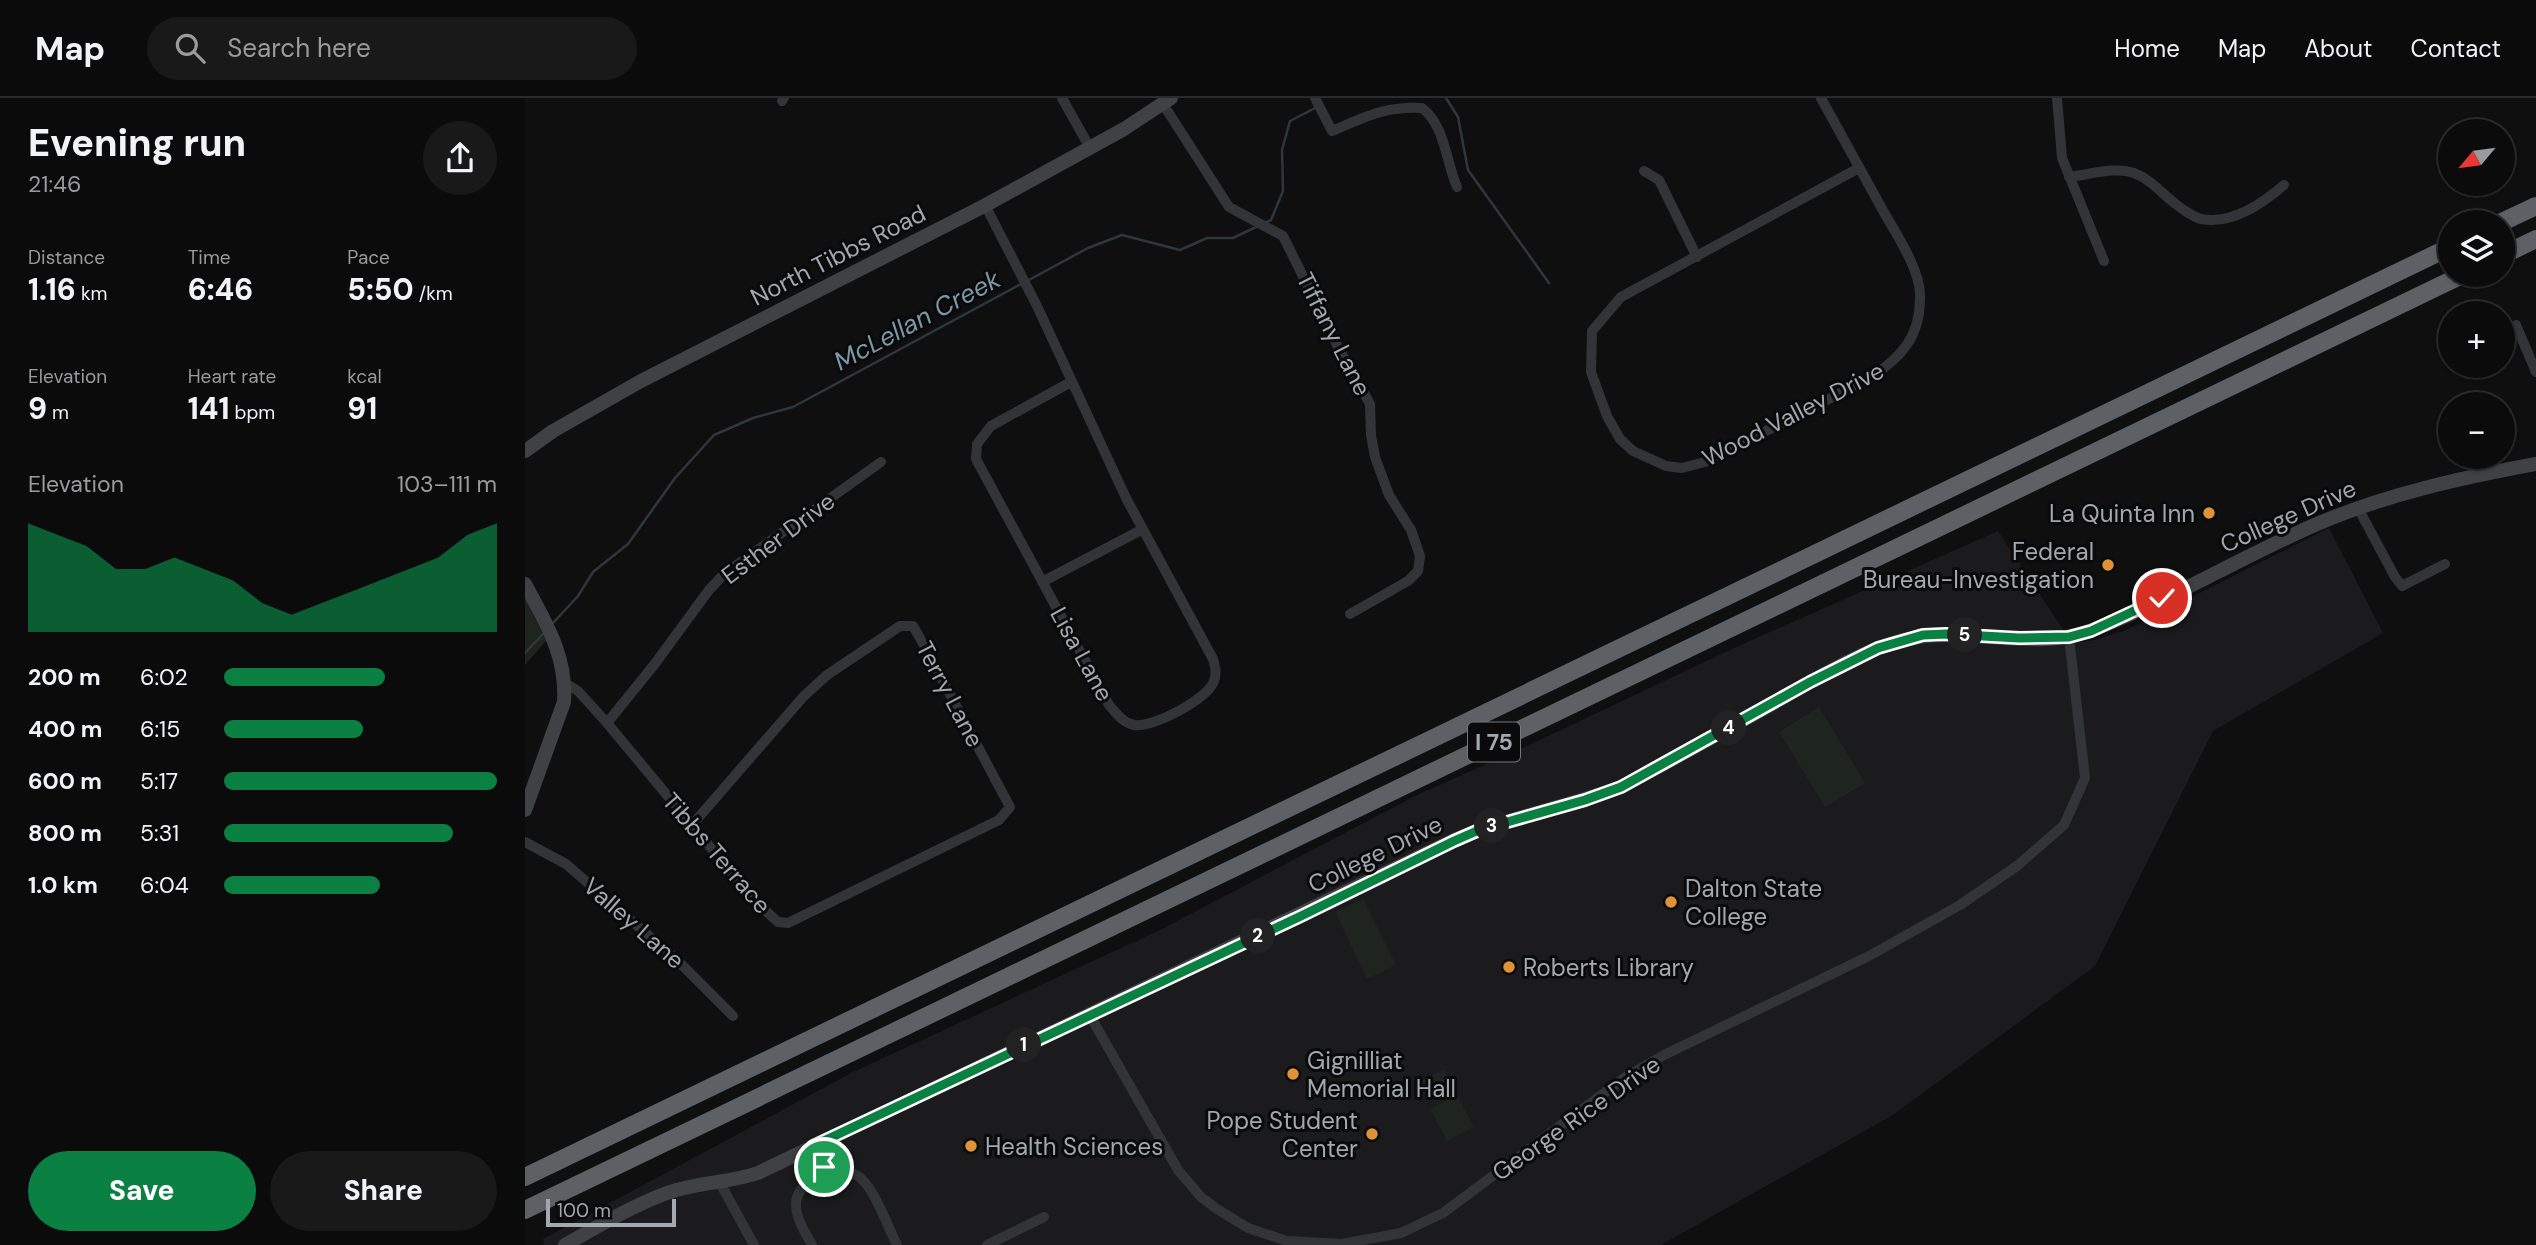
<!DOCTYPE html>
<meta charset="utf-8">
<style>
:root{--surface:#0b0b0c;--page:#19191a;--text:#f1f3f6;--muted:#9a9b9d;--line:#2b2b2d;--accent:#0b8043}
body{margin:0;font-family:"DM Sans",sans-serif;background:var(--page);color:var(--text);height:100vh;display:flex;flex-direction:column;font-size:26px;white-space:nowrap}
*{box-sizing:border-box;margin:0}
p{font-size:23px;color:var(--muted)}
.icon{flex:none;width:38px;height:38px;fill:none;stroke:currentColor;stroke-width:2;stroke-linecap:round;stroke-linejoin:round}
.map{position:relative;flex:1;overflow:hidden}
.details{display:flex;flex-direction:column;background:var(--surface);width:525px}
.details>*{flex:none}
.needle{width:46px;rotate:241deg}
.controls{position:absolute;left:1913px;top:21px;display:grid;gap:14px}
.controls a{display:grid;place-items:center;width:77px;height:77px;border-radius:50%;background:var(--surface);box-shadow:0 2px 5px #0004,0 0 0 2px var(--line);font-size:35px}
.scale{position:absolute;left:21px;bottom:18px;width:130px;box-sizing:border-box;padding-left:7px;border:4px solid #a1a8b0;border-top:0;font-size:19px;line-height:24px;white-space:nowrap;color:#a1a8b0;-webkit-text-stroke:5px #0a0a0b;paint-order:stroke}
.pin{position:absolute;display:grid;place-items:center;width:60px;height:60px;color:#fff;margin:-30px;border:4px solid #fff;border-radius:50%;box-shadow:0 2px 7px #0007}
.km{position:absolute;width:35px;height:35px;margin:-18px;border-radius:50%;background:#222;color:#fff;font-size:19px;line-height:35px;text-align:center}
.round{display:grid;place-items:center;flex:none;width:74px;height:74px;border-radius:37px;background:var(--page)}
.headline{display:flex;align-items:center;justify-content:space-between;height:119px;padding:0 28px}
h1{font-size:38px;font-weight:800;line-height:52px}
.metrics{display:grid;grid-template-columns:repeat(3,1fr);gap:10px;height:119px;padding:7px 28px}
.metrics div{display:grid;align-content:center}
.metrics b{font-size:30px;font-weight:800}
.metrics small{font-size:19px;font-weight:400}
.metrics p{font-size:19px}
.chart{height:196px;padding:14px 28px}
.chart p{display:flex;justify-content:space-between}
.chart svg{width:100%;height:126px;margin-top:7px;fill:var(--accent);opacity:.7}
.action{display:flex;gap:14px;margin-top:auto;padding:14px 28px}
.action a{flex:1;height:80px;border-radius:42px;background:var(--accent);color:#fff;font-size:28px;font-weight:800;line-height:80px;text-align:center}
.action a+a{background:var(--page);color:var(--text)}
ul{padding:0 28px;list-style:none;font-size:23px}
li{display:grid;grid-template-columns:112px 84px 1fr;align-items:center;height:52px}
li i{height:18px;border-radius:9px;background:var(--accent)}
header{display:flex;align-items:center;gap:42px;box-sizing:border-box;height:98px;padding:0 35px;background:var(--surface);border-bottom:2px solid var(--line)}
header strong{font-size:33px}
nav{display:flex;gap:38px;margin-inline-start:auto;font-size:24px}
.search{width:490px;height:63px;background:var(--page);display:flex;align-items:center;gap:18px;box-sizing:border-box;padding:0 24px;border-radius:38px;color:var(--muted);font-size:26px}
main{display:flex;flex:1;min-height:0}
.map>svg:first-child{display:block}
.built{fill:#1b1b1d}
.green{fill:#1e241e}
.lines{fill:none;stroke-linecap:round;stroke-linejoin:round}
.stream{stroke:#2e373c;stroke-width:2.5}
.street{stroke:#323437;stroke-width:10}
.secondary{stroke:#3f4145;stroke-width:14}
.highway{stroke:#5d6065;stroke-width:18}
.route-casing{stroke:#fff;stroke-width:14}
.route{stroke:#0b8043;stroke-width:9}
.poi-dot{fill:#df9338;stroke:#0a0a0b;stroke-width:2.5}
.labels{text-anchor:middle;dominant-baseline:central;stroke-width:6;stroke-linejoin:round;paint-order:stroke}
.shield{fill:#0a0a0b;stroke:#74797e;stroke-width:2}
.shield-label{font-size:23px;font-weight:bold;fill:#a1a8b0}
.street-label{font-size:24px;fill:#a1a8b0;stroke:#0a0a0b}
.poi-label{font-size:24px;fill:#a1a8b0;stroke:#0a0a0b;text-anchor:start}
.water-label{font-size:26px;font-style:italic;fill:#7b99a9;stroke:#0a0a0b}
</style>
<header>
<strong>Map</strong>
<div class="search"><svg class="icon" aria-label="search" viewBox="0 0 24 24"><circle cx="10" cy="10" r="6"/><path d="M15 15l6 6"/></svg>Search here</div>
<nav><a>Home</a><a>Map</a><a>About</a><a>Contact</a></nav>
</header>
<main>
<section class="details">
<div class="headline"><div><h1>Evening run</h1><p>21:46</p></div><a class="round"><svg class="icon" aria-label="share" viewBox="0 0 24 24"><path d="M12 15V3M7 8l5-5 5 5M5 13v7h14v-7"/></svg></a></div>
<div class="metrics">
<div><p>Distance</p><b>1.16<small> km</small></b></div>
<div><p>Time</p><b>6:46</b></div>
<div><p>Pace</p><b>5:50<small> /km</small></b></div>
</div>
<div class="metrics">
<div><p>Elevation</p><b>9<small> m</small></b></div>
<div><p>Heart rate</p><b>141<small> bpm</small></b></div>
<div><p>kcal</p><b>91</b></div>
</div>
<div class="chart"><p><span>Elevation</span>103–111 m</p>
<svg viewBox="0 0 160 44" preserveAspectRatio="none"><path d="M0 44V6L10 10L20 14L30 22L40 22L50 18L60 22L70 26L80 34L90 38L100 34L110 30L120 26L130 22L140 18L150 10L160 6V44z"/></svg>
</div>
<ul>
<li><b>200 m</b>6:02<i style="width:59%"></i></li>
<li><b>400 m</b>6:15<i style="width:51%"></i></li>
<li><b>600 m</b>5:17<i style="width:100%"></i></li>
<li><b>800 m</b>5:31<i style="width:84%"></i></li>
<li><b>1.0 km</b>6:04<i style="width:57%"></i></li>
</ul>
<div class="action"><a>Save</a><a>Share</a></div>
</section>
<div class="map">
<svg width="2011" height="1147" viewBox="0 0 2011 1147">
<rect width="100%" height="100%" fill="#0f0f10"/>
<path class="built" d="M1804,430L1858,535L1688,633L1570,868L1368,1017L1136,1147H19L18,1141L328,974L635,832L890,698L1002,648L1209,550L1473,433L1543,539L1556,544L1570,542L1601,532Z"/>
<path class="green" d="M0,500L21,543L0,567Z
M1294,609L1340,685L1300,709L1254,634Z
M838,801L871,867L842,881L810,814Z
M919,971L928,990L903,1003L894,984Z
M932,997L949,1029L922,1043L905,1011Z"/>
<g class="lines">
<path class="stream" d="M921,0L933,19L943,72L1024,185
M739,125L746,122L758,93L757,52L765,23L792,9
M502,183L563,150L597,137L655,152L682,140H708L733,128
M28,525L53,498L68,474L103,446L150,380L189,337L228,320L268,309L496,186
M0,555L19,535"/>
<path class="street" d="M537,0L565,50
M790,0L807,33C840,19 860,8 897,10C920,27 921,64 932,89
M1296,0C1316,37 1336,73 1356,109C1369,133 1395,170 1395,197C1396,238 1377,259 1345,280L1180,364L1157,370L1141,368L1108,353L1095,341L1082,318L1066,274L1067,233L1096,199L1334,70
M1532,0L1537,60L1579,163
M257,3L259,0
M638,6L704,109L758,138L813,249L845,306L846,337L850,359L864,397L886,432L895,458L893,473L883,483L825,516
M1119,73L1134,82L1172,159
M1544,79C1563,77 1590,68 1609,75C1626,81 1638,97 1652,107C1658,112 1669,119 1676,121C1707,127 1737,106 1759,87
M460,107L512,208L601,400L688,561C690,568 692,575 689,583C683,601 628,630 609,627C598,625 591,615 584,607L451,361L452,346L466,328L546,284
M1991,227L2011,274
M1833,410L1870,479L1877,488L1920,466
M517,484L618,431
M40,585L53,593L82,625L231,804L253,824L263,825L474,722L485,709L395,540L388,528H375L302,577L278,599L167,727
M82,625L129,567L184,492L199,476L356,364
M0,744L41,766L153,863L208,918
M564,916L653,1072L676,1099L692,1111L723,1130L762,1143L817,1146L876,1135L918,1115L1102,978L1141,956L1344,858L1435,807L1492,768L1539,727L1560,680L1544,539
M288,1048L294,1062L306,1075
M276,1054L284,1073L286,1083
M195,1085L229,1147
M287,1147C280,1134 271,1121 271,1106C271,1082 311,1066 331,1077C348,1085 363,1130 372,1147
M462,1147L519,1119"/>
<path class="secondary" d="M0,353L28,333L116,283L459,108L599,31L646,0
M0,486C21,525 42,558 39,604L0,712
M40,1147C73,1128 107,1108 142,1095C172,1084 204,1085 233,1075L929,742C983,720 1041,709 1096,689C1149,661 1202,631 1254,602C1293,580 1333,554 1378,542C1439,526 1506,555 1567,532C1644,503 1716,459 1792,426C1862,396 1936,380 2011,366"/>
<path class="highway" d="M1977,124L2011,108
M1978,157L2011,141
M0,1079L1925,149
M0,1112L1937,177"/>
</g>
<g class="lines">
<defs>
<path id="route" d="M299,1069L288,1048L776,818L929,743L954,732L1060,702L1096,689L1285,584L1353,550L1398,537L1421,536L1494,540L1544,539L1566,533L1637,500"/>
</defs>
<use href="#route" class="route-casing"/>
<use href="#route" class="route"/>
</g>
<g class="poi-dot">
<circle cx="1684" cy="415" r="7"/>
<circle cx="1583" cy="467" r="7"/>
<circle cx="1146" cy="804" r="7"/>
<circle cx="984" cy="869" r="7"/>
<circle cx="768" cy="976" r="7"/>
<circle cx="847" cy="1036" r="7"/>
<circle cx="446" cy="1048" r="7"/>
</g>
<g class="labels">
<rect class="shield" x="943" y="624.5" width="52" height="39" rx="5"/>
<g class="shield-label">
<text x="969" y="644">I 75</text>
</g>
<g class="street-label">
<text transform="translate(313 157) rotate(-27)">North Tibbs Road</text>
<text transform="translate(809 236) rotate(63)">Tiffany Lane</text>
<text transform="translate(1268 316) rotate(-27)">Wood Valley Drive</text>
<text transform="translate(1763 418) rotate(-24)">College Drive</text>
<text transform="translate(253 440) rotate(-37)">Esther Drive</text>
<text transform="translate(557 556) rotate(61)">Lisa Lane</text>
<text transform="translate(425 596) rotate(62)">Terry Lane</text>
<text transform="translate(192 755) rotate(49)">Tibbs Terrace</text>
<text transform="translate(850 756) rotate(-26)">College Drive</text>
<text transform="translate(109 825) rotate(41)">Valley Lane</text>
<text transform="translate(1051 1020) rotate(-35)">George Rice Drive</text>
</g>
<g class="poi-label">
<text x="1670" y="415" text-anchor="end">La Quinta Inn</text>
<text x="1569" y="453" text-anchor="end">Federal<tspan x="1569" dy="28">Bureau-Investigation</tspan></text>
<text x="1160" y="790">Dalton State<tspan x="1160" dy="28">College</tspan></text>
<text x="998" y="869">Roberts Library</text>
<text x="782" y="962">Gignilliat<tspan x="782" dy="28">Memorial Hall</tspan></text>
<text x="833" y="1022" text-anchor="end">Pope Student<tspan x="833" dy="28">Center</tspan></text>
<text x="460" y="1048">Health Sciences</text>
</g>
<g class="water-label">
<text transform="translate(392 222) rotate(-28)">McLellan Creek</text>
</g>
</g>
</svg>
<div class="controls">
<a><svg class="needle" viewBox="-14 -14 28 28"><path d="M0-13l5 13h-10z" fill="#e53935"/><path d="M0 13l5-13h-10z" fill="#9a9b9d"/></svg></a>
<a><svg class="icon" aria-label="layers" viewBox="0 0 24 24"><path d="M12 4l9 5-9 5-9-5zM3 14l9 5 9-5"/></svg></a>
<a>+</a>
<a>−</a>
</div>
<div class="scale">100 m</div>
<div class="pin" style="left:299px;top:1069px;background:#1e9e55"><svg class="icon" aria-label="arrive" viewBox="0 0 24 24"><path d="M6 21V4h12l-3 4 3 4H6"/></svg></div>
<div class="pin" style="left:1637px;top:500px;background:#d93025"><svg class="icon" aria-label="check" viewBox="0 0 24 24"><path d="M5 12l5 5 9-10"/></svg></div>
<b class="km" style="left:499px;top:947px">1</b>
<b class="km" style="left:733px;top:838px">2</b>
<b class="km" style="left:967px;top:728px">3</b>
<b class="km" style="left:1204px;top:630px">4</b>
<b class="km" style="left:1440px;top:537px">5</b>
</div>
</main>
